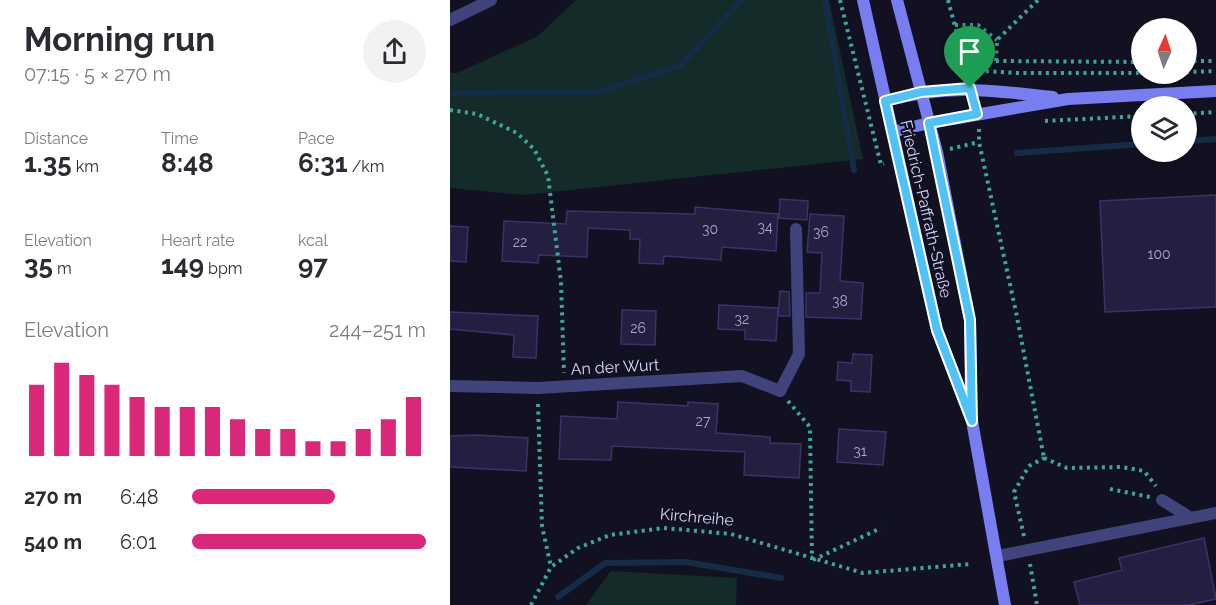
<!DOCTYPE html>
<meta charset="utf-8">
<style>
:root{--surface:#fff;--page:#f2f2f3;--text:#2b2b33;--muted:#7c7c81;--accent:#db2777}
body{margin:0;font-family:Raleway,sans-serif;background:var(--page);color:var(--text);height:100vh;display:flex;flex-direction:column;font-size:22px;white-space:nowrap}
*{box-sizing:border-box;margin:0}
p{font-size:20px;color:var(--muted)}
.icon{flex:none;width:33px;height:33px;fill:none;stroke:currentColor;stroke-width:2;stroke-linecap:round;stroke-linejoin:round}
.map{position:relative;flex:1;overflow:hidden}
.details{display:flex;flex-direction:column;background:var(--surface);width:450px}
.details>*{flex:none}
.needle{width:39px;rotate:3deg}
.controls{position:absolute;left:681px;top:18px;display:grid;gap:12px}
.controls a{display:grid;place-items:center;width:66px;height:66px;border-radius:50%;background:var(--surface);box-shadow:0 2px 4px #0004;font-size:30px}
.pin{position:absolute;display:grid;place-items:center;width:51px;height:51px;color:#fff;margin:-62px -26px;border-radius:50% 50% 50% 0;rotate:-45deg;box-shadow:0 0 6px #0007}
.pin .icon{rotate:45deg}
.round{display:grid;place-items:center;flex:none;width:63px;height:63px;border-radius:32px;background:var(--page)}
.summary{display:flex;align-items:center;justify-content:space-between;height:102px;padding:0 24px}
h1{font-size:33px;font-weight:700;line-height:45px}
.metrics{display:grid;grid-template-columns:repeat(3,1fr);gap:9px;height:102px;padding:6px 24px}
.metrics div{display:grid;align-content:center}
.metrics b{font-size:26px;font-weight:700}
.metrics small{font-size:16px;font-weight:400}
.metrics p{font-size:16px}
.chart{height:168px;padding:12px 24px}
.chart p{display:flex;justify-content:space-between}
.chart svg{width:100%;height:108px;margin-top:6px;stroke:var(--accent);stroke-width:6}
ul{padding:0 24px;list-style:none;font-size:20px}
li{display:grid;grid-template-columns:96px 72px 1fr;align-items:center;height:45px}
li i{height:15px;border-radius:8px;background:var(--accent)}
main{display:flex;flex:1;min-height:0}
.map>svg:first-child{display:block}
.green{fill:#142b29}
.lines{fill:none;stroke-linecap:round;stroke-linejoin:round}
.stream{stroke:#152c47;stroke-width:6}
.building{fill:#231f41;stroke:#3a336a;stroke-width:1.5}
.path{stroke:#3ca89a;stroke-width:4;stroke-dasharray:3 4.5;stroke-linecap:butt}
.service{stroke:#41437c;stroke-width:12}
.minor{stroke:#41437c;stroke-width:12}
.secondary{stroke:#787ef0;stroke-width:12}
.route-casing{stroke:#fff;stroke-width:12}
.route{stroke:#4fc3f7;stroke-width:8}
.labels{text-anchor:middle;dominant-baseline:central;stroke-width:4.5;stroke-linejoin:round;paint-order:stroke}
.number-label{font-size:14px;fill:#aba8cc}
.street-label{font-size:16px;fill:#d8d6fa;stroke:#121122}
</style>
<main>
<section class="details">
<div class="summary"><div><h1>Morning run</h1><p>07:15 · 5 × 270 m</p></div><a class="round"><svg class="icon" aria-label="share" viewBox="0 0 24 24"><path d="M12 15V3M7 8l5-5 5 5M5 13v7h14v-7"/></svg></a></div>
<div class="metrics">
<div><p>Distance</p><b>1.35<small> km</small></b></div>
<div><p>Time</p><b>8:48</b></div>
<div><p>Pace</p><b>6:31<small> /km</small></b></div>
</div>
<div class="metrics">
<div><p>Elevation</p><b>35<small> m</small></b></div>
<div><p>Heart rate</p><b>149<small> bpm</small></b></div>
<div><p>kcal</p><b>97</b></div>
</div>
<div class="chart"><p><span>Elevation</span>244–251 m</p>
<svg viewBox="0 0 160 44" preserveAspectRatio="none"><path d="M5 44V15M15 44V6M25 44V11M35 44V15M45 44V20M55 44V24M65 44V24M75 44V24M85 44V29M95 44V33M105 44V33M115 44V38M125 44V38M135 44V33M145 44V29M155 44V20"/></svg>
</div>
<ul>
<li><b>270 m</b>6:48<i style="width:61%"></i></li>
<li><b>540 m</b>6:01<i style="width:100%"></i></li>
</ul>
</section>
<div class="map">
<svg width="766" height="605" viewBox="0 0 766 605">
<rect width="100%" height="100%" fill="#121122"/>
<path class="green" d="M126,0H379L413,159L73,195L0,188V73H7L88,36Z
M161,571L287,578L286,605H136Z"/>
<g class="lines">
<path class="stream" d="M375,0L404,170
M0,93L148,92L230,66L292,0
M736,141L766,139
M567,153L692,144
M108,597L155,563L236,562L331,578"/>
</g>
<path class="building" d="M766,195V307L655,312L650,201Z
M330,199L358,201L357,220L329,218Z
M245,207L328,214L326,251L272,247L271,260L214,256L213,264L189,263L190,239H180V230L138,228L137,257L89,255L88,263L52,261L54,221L116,224L117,211L245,214Z
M360,214L394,216L390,281L413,283L411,319L356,317V293H370L372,253L357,252Z
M0,226L18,227L16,262L0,261Z
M330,291L339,292L340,316H328Z
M269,305L328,308L326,341L295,339V330L268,329Z
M172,310L206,311L205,345L171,344Z
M0,312L88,316L86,358L63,357L64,335L0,329Z
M403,354L422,355L420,392L401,391V381L387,380L388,362L402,363Z
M168,402L238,406V402L268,404L266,433L320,437V443L351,444L349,478L294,475L295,452L162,446L161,460L109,459L111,416L167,419Z
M389,429L436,432L433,465L387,462Z
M28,435L78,438L76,471L0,467V436Z
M754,538L766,599L739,605H630L624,582L672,570L669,558Z"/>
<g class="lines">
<path class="path" d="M390,0L431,165L434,164
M498,0L518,75
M505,25H528L547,40
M546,61L547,40L588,0
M736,61H766
M517,69L546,61L692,62
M521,70L566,73H692
M736,72L766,71
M0,110L27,114L67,133L84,149L98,176L111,282L114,373
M736,114L766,112
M595,121L692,116
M529,129V142L566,312L594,458
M500,149L529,142
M338,401L360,427L362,560
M88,404L92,526L101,567
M594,458L617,468L672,467L694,471L706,486
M660,489L700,497
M574,536L564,492L579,466L594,458
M363,560L431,528
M580,564L587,605
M81,605L101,567L128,548L160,535L214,528L281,534L413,573L521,564"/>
<path class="service" d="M330,391L349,354L346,229"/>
<path class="minor" d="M0,20L41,0
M0,386L88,388L292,376L330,391
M712,500L741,518
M548,556L766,513"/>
<path class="secondary" d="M413,0L487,330L522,421L555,605
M447,0L487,152L520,320L521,411
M435,101C499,84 538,90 603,97
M442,132L479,123L618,99L766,91"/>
</g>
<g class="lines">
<defs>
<path id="route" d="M520,88L527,114L479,123L520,320L522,421L487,330L435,101L471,92Z"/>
</defs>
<use href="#route" class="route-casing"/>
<use href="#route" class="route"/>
</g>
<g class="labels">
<g class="number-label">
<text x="315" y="227">34</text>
<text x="260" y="229">30</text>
<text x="371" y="232">36</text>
<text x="70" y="242">22</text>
<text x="709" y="254">100</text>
<text x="390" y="301">38</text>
<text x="292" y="319">32</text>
<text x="188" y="328">26</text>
<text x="253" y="421">27</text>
<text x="410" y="451">31</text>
</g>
<g class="street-label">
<text transform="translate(476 209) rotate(77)">Friedrich-Paffrath-Straße</text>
<text transform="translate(165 367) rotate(-3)">An der Wurt</text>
<text transform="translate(247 517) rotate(5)">Kirchreihe</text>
</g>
</g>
</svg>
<div class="controls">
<a><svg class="needle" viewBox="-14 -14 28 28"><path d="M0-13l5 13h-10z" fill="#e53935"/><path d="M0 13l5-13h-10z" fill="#7c7c81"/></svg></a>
<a><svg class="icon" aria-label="layers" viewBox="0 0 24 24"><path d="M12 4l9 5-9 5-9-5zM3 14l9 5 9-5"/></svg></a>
</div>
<div class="pin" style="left:520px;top:88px;background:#1e9e55"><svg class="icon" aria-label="arrive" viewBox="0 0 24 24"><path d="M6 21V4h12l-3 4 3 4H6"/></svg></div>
</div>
</main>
